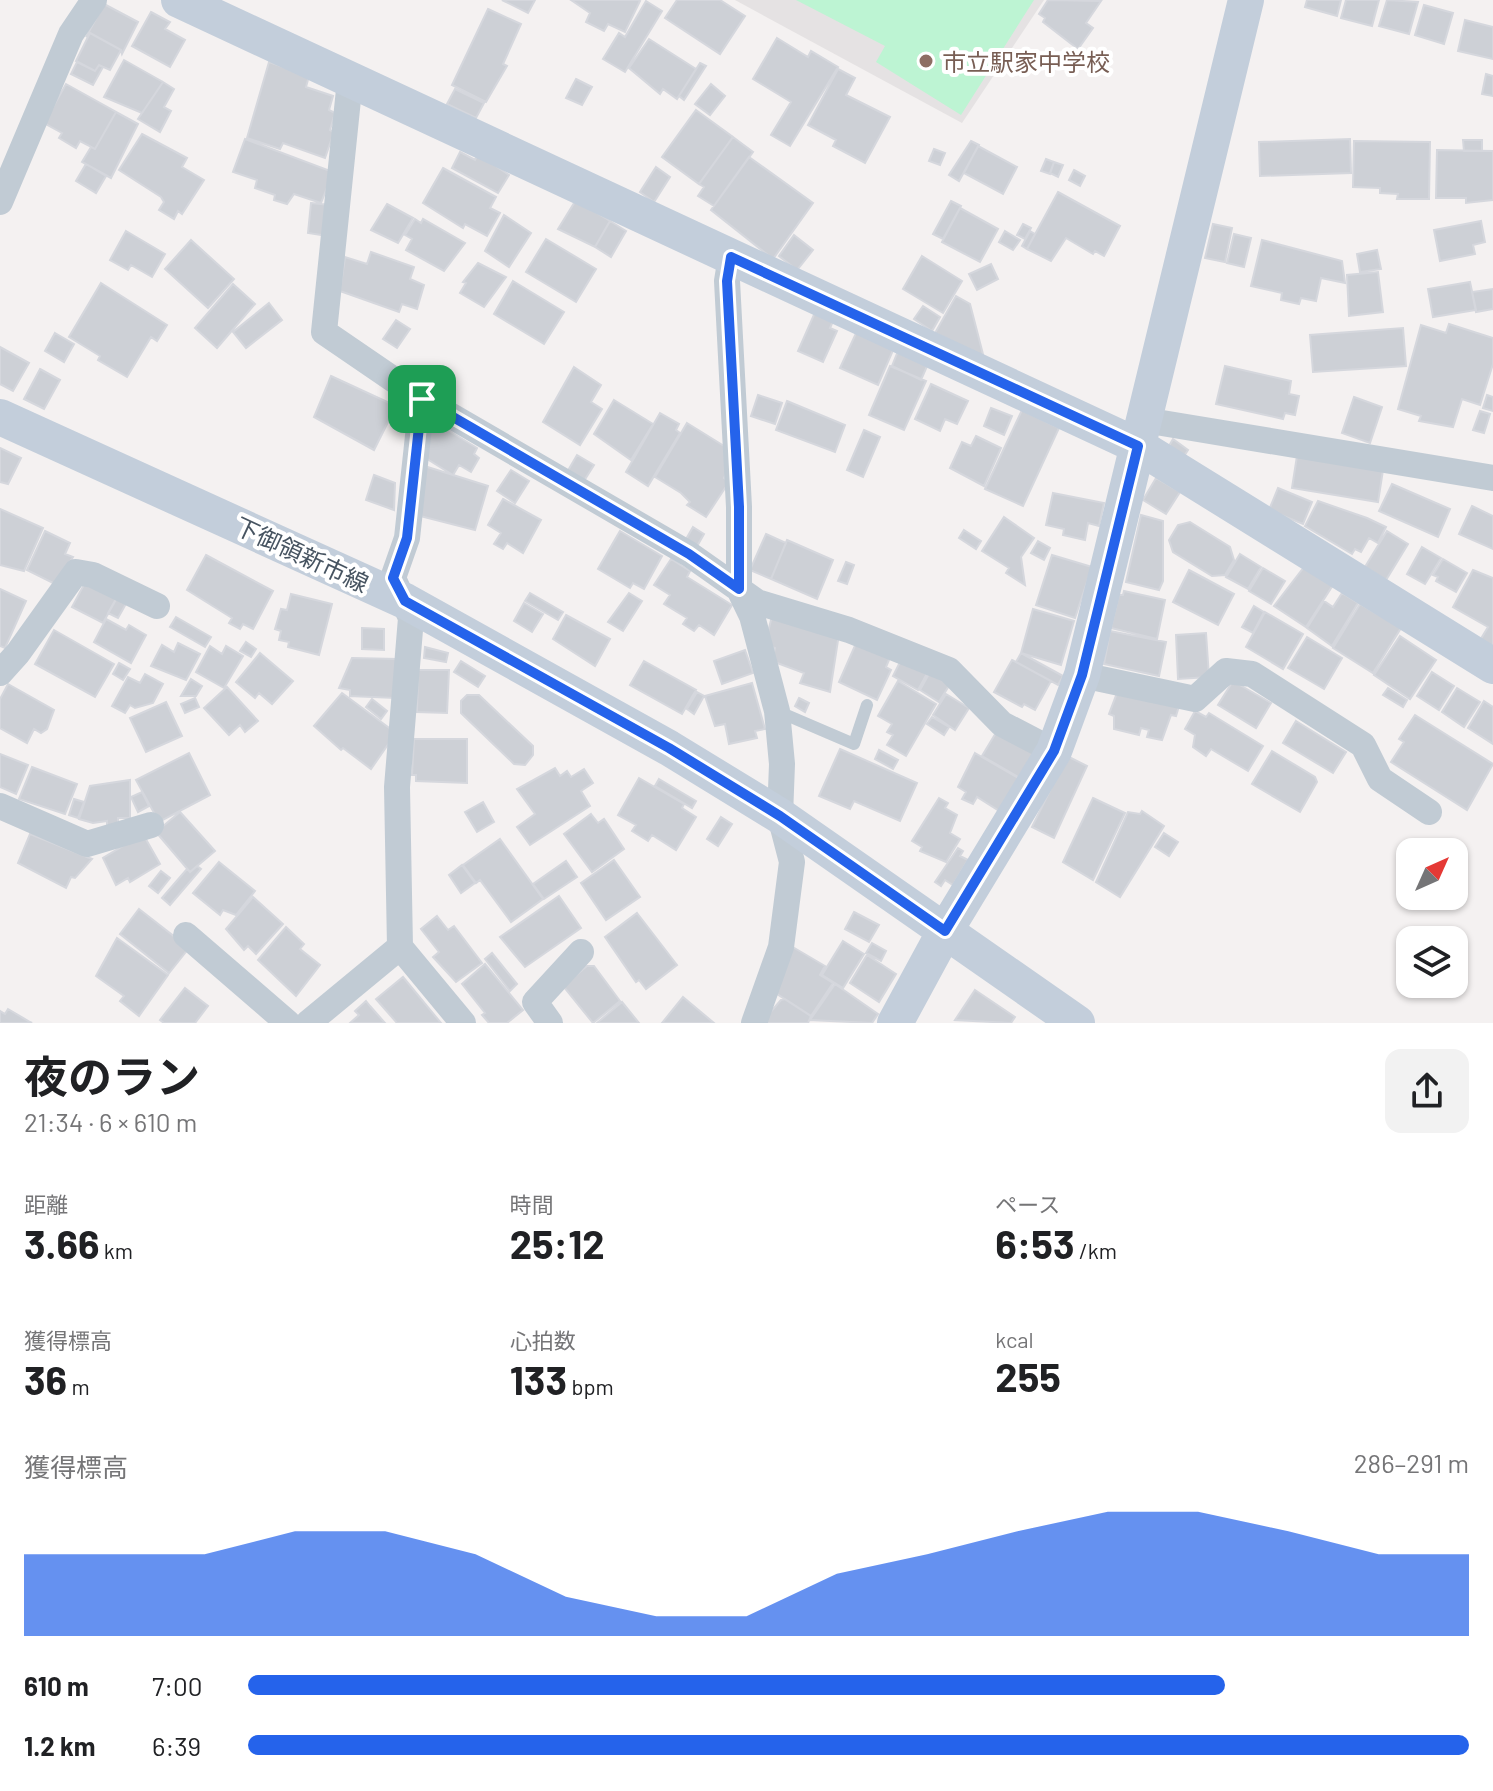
<!DOCTYPE html>
<html lang="ja">
<meta charset="utf-8">
<style>
:root{--surface:#fff;--page:#f2f2f2;--text:#202124;--muted:#757577;--accent:#2563eb}
body{margin:0;font-family:Barlow,"Noto Sans JP",sans-serif;background:var(--page);color:var(--text);height:100vh;display:flex;flex-direction:column;font-size:30px;white-space:nowrap}
*{box-sizing:border-box;margin:0}
p{font-size:26px;color:var(--muted)}
.icon{flex:none;width:44px;height:44px;fill:none;stroke:currentColor;stroke-width:2;stroke-linecap:round;stroke-linejoin:round}
.map{position:relative;height:1023px;overflow:hidden}
.side{display:flex;flex-direction:column;background:var(--surface);flex:1}
.side>*{flex:none}
.needle{width:52px;rotate:45deg}
.tools{position:absolute;left:1396px;top:838px;display:grid;gap:16px}
.tools a{display:grid;place-items:center;width:72px;height:72px;border-radius:16px;background:var(--surface);box-shadow:0 2px 6px #0004;font-size:40px}
.pin{position:absolute;display:grid;place-items:center;width:68px;height:68px;color:#fff;margin:-34px;border-radius:16px;box-shadow:0 4px 12px #0006}
.round{display:grid;place-items:center;flex:none;width:84px;height:84px;border-radius:16px;background:var(--page)}
.headline{display:flex;align-items:center;justify-content:space-between;height:136px;padding:0 24px}
h1{font-size:44px;font-weight:700;line-height:60px}
.figures{display:grid;grid-template-columns:repeat(3,1fr);gap:12px;height:136px;padding:8px 24px}
.figures div{display:grid;align-content:center}
.figures b{font-size:40px;font-weight:700}
.figures small{font-size:22px;font-weight:400}
.figures p{font-size:22px}
.chart{height:224px;padding:16px 24px}
.chart p{display:flex;justify-content:space-between}
.chart svg{width:100%;height:144px;margin-top:8px;fill:var(--accent);opacity:.7}
ul{padding:0 24px;list-style:none;font-size:26px}
li{display:grid;grid-template-columns:128px 96px 1fr;align-items:center;height:60px}
li i{height:20px;border-radius:10px;background:var(--accent)}
.map>svg:first-child{display:block}
.education{fill:#e5e2e3}
.grass{fill:#bdf4d3}
.building{fill:#cdd0d6;stroke:#d5d7dd;stroke-width:2}
.lines{fill:none;stroke-linecap:round;stroke-linejoin:round}
.lane{stroke:#c1cbd4;stroke-width:12}
.street{stroke:#c1cbd4;stroke-width:26}
.secondary{stroke:#c3cedb;stroke-width:36}
.route-casing{stroke:#fff;stroke-width:16}
.route{stroke:#2563eb;stroke-width:10}
.education-dot{fill:#8d6e63;stroke:#fff;stroke-width:3}
.labels{text-anchor:middle;dominant-baseline:central;stroke-width:8;stroke-linejoin:round;paint-order:stroke}
.education-label{font-size:24px;fill:#785e54;stroke:#fff;text-anchor:start}
.street-label{font-size:24px;fill:#475461;stroke:#fff}
</style>
<div class="map">
<svg width="1493" height="1023" viewBox="0 0 1493 1023">
<rect width="100%" height="100%" fill="#f4f1f1"/>
<path class="education" d="M735,0H1044L962,123Z"/>
<path class="grass" d="M796,0H1034L961,115L876,62L885,46Z"/>
<path class="building" d="M502,0H535L528,13Z
M571,0H638L640,1L625,32L608,24L604,31L586,22L590,13Z
M677,0H720L745,16L720,54L665,18Z
M1048,0L1101,1L1086,23L1093,28L1078,49L1043,22L1045,18L1039,14Z
M1307,0H1341L1337,16L1305,7Z
M1346,0H1379L1372,26L1341,18Z
M1387,0L1418,2L1409,34L1379,26Z
M646,1L662,11L625,72L603,59L619,33L625,37Z
M104,4L138,22L122,54L121,50L90,33L86,37Z
M1424,5L1453,13L1444,44L1415,35Z
M488,9L521,24L503,64L507,66L486,102L452,85Z
M151,12L170,22L165,29L185,40L170,67L132,46Z
M1465,20L1493,27V59L1458,51Z
M90,33L121,50L110,70L99,65L95,71L76,61Z
M777,38L808,57L811,51L838,67L790,146L771,135L791,102L753,79Z
M649,39L696,69L677,99L663,89L660,94L629,68Z
M124,60L163,82L142,113L104,97Z
M77,62L95,71L99,65L103,67L93,85L71,74Z
M269,62L309,76L306,87L333,96L329,110L335,113L330,130L334,132L325,158L283,143L280,149L247,138Z
M700,63L706,66L684,100L679,96Z
M838,69L855,78L846,95L890,117L865,163L833,146L836,140L808,125Z
M1486,74L1493,76V96L1482,94Z
M576,79L592,87L582,105L566,98Z
M163,82L174,89L164,107L171,111L160,132L138,119Z
M66,84L116,112L95,149L80,141L76,148L59,138L62,133L44,123Z
M711,84L725,96L710,115L695,104Z
M455,89L484,103L476,118L447,104Z
M696,110L733,137L699,184L662,157Z
M116,112L138,124L111,178L82,162L91,147L95,149Z
M142,134L187,158L182,167L204,180L182,214L178,211L174,219L159,210L164,202L161,197L119,170Z
M733,137L753,152L714,206L698,196L704,187L699,184Z
M245,139L333,172L321,203L294,194L287,204L274,200L275,195L255,188L257,180L233,172Z
M1350,139L1351,173L1260,176L1259,142Z
M1463,140H1482V151H1464Z
M971,141L979,145L959,181L949,175Z
M1354,141L1430,142L1429,199H1397L1398,194L1380,193V188L1353,187Z
M978,146L1017,167L1003,194L964,173Z
M934,149L945,153L940,165L929,161Z
M1437,150L1493,151V200L1466,203V198H1436Z
M460,152L475,160L478,154L509,175L498,193L452,168Z
M749,157L813,203L773,259L711,210Z
M1046,159L1054,162L1050,174L1041,171Z
M1054,162L1063,165L1058,177L1050,173Z
M86,164L106,176L96,193L76,181Z
M656,167L670,177L654,202L640,192Z
M443,168L496,197L490,208L500,213L487,236L465,224L463,228L423,203Z
M1074,170L1085,176L1080,186L1069,180Z
M1058,192L1120,226L1104,256L1095,251L1093,254L1066,238L1051,261L1027,249Z
M576,200L610,221L595,247L558,229Z
M951,201L961,206L943,239L933,234Z
M311,203L330,205L328,236L308,233Z
M387,204L413,218L398,243L371,230Z
M960,208L998,229L980,262L942,242Z
M504,215L531,233L509,267L485,251Z
M415,219L421,223L423,219L465,243L444,271L406,250L412,239L405,235Z
M610,221L626,231L611,257L595,247Z
M1481,221L1485,242L1473,245L1475,254L1440,261L1434,230Z
M1023,224L1031,228L1025,239L1017,235Z
M1213,224L1232,228L1225,262L1205,258Z
M126,231L165,254L152,277L131,265L128,270L110,260Z
M1005,231L1020,240L1013,250L999,242Z
M1030,231L1035,234L1027,249L1022,246Z
M1234,234L1251,238L1244,267L1227,263Z
M794,235L813,250L797,270L779,256Z
M546,239L596,269L576,302L526,272Z
M191,240L234,279L208,308L165,269Z
M1262,240L1342,261L1345,283L1321,278L1316,301L1301,298L1299,304L1281,300L1282,293L1251,286Z
M1377,250L1381,269L1360,272L1357,254Z
M371,252L414,267L410,279L424,285L417,309L402,304L399,312L340,291L345,257L367,264Z
M922,256L962,281L943,313L903,289Z
M478,263L506,277L484,307L460,293L466,283L463,282Z
M991,264L998,279L977,290L969,274Z
M1378,272L1383,312L1349,316L1347,275Z
M513,281L564,312L544,344L494,314Z
M1470,282L1476,310L1433,317L1428,289Z
M101,283L167,325L157,341L151,337L127,377L98,360L100,356L69,337Z
M233,284L255,304L217,348L195,328Z
M1493,289V309L1476,312L1472,292Z
M956,296L970,304L984,358L935,333Z
M269,303L282,320L246,348L233,332Z
M923,306L940,317L932,331L914,319Z
M816,310L834,319L830,328L837,331L823,362L798,351Z
M396,320L410,329L397,348L383,339Z
M1449,324L1493,338V364L1480,405L1462,399L1453,427L1419,421L1421,416L1398,409L1421,325L1446,333Z
M1403,328L1406,366L1313,372L1310,335Z
M857,331L894,348L878,385L840,368Z
M55,333L74,344L64,362L45,351Z
M0,347L29,363L13,391L0,384Z
M898,351L928,364L921,380L892,366Z
M890,366L926,381L904,430L869,415Z
M1225,366L1291,381L1289,394L1299,396L1295,415L1285,413L1283,419L1216,404Z
M574,367L601,385L591,402L602,409L580,445L543,422Z
M40,369L60,380L44,409L24,399Z
M331,376L396,406L374,450L314,417Z
M931,384L968,401L957,424L945,419L940,431L915,419Z
M758,395L782,403L775,424L751,416Z
M1487,395L1493,397V411L1483,408Z
M1354,397L1382,407L1370,443L1342,433Z
M614,400L653,424L631,460L594,434Z
M787,401L845,425L835,452L776,430Z
M991,408L1012,416L1004,435L984,426Z
M1022,410L1059,428L1023,506L985,489Z
M1480,411L1490,414L1484,433L1473,430Z
M660,413L679,424L676,430L680,433L648,486L626,472Z
M425,416L477,448L474,454L479,458L471,472L459,465L453,475L424,457Z
M687,423L732,451L730,466L724,478L729,482L706,517L687,505L690,502L681,493L655,477Z
M864,430L880,437L863,477L847,470Z
M976,436L1001,448L984,486L950,468L962,442L971,446Z
M1173,439L1188,450L1184,456L1169,446Z
M0,448L21,458L8,484L0,482Z
M577,455L594,465L582,484L566,474Z
M1297,456L1383,470L1378,502L1292,488Z
M418,464L488,486L475,530L420,516Z
M511,470L529,481L515,503L497,491Z
M374,475L395,483L394,510L366,500Z
M1156,478L1180,492L1166,514L1143,500Z
M1392,484L1450,509L1438,537L1379,511Z
M1278,488L1312,502L1303,524L1269,510Z
M1053,493L1104,503L1099,526L1088,523L1085,540L1063,535L1064,529L1046,525Z
M503,499L541,520L523,553L507,543L503,549L494,544L501,533L488,525Z
M1318,501L1367,518L1386,527L1378,543L1369,538L1361,552L1355,549L1352,554L1305,526Z
M1472,506L1493,516V549L1459,534Z
M0,509L43,528L24,571L0,565Z
M1141,515L1163,521V581L1159,590L1126,582Z
M1004,517L1034,538L1021,557L1025,585L1006,573L1009,568L982,551Z
M1190,522L1230,547L1234,560L1225,575L1212,576L1173,552L1169,540L1178,525Z
M693,527L704,534L696,548L685,541Z
M964,530L981,541L976,549L959,538Z
M45,531L70,543L65,554L73,557L55,584L27,570Z
M620,531L662,556L644,589L633,583L630,588L598,569Z
M1387,531L1408,544L1386,580L1365,567Z
M766,534L786,543L771,579L750,570Z
M787,540L833,560L817,599L771,579Z
M1038,541L1050,548L1044,560L1031,553Z
M1422,547L1441,558L1425,584L1407,574Z
M1240,554L1261,567L1248,589L1226,577Z
M206,555L273,591L253,629L243,624L240,629L229,623L232,618L187,590Z
M1052,555L1092,567L1075,618L1036,605Z
M671,559L690,571L687,577L732,605L714,635L699,625L694,631L683,624L687,618L664,604L670,595L654,585Z
M1443,559L1467,573L1456,592L1436,581L1438,577L1433,575Z
M846,562L854,565L847,584L838,581Z
M1304,567L1333,585L1306,627L1274,606Z
M1263,568L1285,581L1271,604L1249,591Z
M1189,570L1234,594L1218,625L1173,602Z
M1473,570L1493,578V650L1479,642L1488,627L1453,607Z
M87,579L118,596L103,623L72,607Z
M0,589L26,601L5,648L0,646Z
M1124,591L1165,600L1157,639L1111,628L1119,595H1123Z
M530,593L563,612L558,620L525,601Z
M629,593L642,601L623,631L608,622Z
M1342,593L1358,603L1332,646L1307,628L1324,601L1333,607Z
M291,594L332,604L319,655L288,647L289,642L279,640L281,631L275,629L281,609L287,610Z
M117,597L127,602L118,618L108,613Z
M524,603L543,614L532,632L514,621Z
M1360,604L1401,628L1373,673L1333,648Z
M1254,606L1264,612L1253,633L1242,627Z
M1033,609L1074,621L1061,665L1021,653Z
M773,612L839,634L830,692L800,683L804,673L772,661L775,648L768,646L767,636Z
M1265,612L1303,634L1283,669L1246,647Z
M566,615L610,639L595,666L553,639Z
M176,617L211,637L205,647L170,627Z
M106,619L126,630L129,625L146,635L131,663L94,642Z
M362,628L384,629V650L362,649Z
M54,630L114,664L95,697L35,664Z
M1110,631L1166,642L1159,676L1104,664Z
M1206,633L1209,677L1178,679L1176,635Z
M1400,636L1436,660L1410,699L1374,675Z
M1307,637L1342,658L1324,689L1288,668Z
M857,641L891,655L886,667L891,670L877,700L839,682Z
M246,642L256,649L251,657L240,651Z
M178,643L200,654L186,680L151,666L162,645L174,652Z
M210,646L222,654L226,646L243,656L224,688L196,672Z
M425,647L448,653L446,662L424,658Z
M745,650L753,673L722,684L714,661Z
M260,653L293,681L272,704L259,693L255,698L236,682Z
M1021,653L1063,676L1058,685L1016,662Z
M352,658L397,659L395,698L350,696V690L339,688Z
M902,658L929,670L918,690L893,676Z
M1012,660L1051,681L1035,710L1024,704L1022,707L994,692Z
M461,661L485,676L478,687L454,672Z
M644,661L696,690L682,714L630,685Z
M119,663L130,669L123,680L113,674Z
M418,670H449L447,713L417,712Z
M930,672L950,684L939,702L920,690Z
M1432,672L1454,686L1439,710L1417,696Z
M145,674L163,684L153,703L135,708L130,705L125,713L112,706L128,677L140,683Z
M191,679L202,686L196,696H181Z
M898,681L936,704L906,756L887,745L893,735L887,732L892,724L878,716Z
M1233,681L1271,703L1256,728L1218,705Z
M752,683L765,729L755,731L757,738L729,744L725,724L715,726L705,696Z
M8,684L54,710L47,729L41,733L34,729L27,743L0,728V699Z
M227,687L258,721L245,732L240,725L229,735L204,708Z
M1388,688L1407,700L1403,707L1383,695Z
M1457,688L1480,702L1464,727L1442,712Z
M697,692L704,696L694,714L687,709Z
M342,693L396,733L371,769L343,748L341,750L314,726Z
M1117,693L1179,706L1176,716L1171,715L1162,740L1147,737L1149,730L1141,728L1139,735L1114,729V716L1109,714Z
M946,694L969,708L955,730L933,715Z
M467,695H479L533,746V755L525,765L514,764L461,713V701Z
M195,698L199,707L185,713L181,704Z
M799,698L809,703L805,712L795,706Z
M372,699L387,711L381,719L366,707Z
M1484,701L1493,707V744L1468,728Z
M166,702L182,736L146,752L130,718Z
M1195,711L1206,717L1209,713L1263,746L1248,771L1211,749L1206,756L1193,747L1195,735L1185,729Z
M1415,715L1493,764L1467,810L1391,762L1404,742L1399,739Z
M932,717L949,727L944,735L927,724Z
M1296,721L1346,752L1333,773L1283,743Z
M997,731L1035,752L1020,778L982,756Z
M414,739H467V783L416,781V775H412Z
M840,749L917,783L900,821L854,801L850,809L819,796Z
M879,750L898,760L893,769L875,759Z
M1272,751L1315,777L1317,782L1300,812L1252,784Z
M189,753L210,795L159,822L136,780Z
M975,753L1020,779L1001,812L977,797L973,804L962,799L966,792L958,787Z
M0,754L28,765L16,794L0,787Z
M1067,756L1087,766L1054,838L1032,827Z
M32,767L77,784L65,814L19,799Z
M555,768L560,776L567,771L571,777L584,769L593,783L581,791L590,806L530,845L517,827L535,814L517,789Z
M639,778L684,804L682,808L696,817L676,850L652,835L648,841L632,831L636,825L618,815Z
M659,779L696,801L692,808L655,786Z
M130,780V818H118V828H107V821L93,823L79,819L90,786Z
M142,792L149,806L138,812L131,797Z
M939,798L948,803L945,808L957,815L950,833L960,839L946,862L920,851L922,847L912,841Z
M1093,798L1125,813L1093,880L1063,862Z
M74,799L84,802L78,818L69,815Z
M483,802L494,822L477,832L465,812Z
M1142,811L1164,826L1120,897L1096,882L1128,812L1140,814Z
M180,812L215,851L190,872L156,832Z
M591,814L598,823L604,819L624,849L592,872L564,834Z
M721,817L732,824L718,846L707,839Z
M1164,833L1178,842L1169,856L1155,847Z
M30,834L92,859L75,878L71,877L66,888L18,863Z
M143,834L160,864L130,882L128,878L116,885L103,858Z
M500,839L543,899L511,922L480,880L476,883L463,865Z
M958,848L963,851L960,856L968,860L953,885L945,880L941,886L935,882Z
M614,860L640,897L606,920L581,883Z
M566,861L577,877L544,899L533,884Z
M219,862L255,891L236,915L223,910L220,915L193,893Z
M462,865L475,883L461,893L449,875Z
M197,866L201,869L170,905L162,898L187,869L190,872Z
M161,871L170,878L158,893L149,886Z
M559,896L581,928L525,967L500,937Z
M253,897L283,924L256,954L248,946L244,950L226,929Z
M139,909L189,948L169,973L120,934Z
M854,912L879,925L869,942L845,929Z
M637,913L677,965L646,989L639,980L636,982L605,937Z
M437,916L448,930L454,926L482,963L456,982L433,957L439,952L421,929Z
M286,927L304,944L300,949L320,965L296,996L258,960Z
M117,938L168,975L139,1016L120,1001L124,996L96,976Z
M843,941L864,954L843,988L822,975Z
M872,943L886,951L881,961L866,953Z
M791,946L825,966L820,975L833,983L811,1016L774,992Z
M492,953L517,984L510,991L485,959Z
M867,955L896,974L879,1002L850,983Z
M485,964L523,1010L507,1023H489L482,1015L485,1013L462,984Z
M587,966H594L620,1001L593,1023L563,986Z
M403,977L441,1023H397L376,999Z
M835,984L878,1014L872,1023L810,1020Z
M185,988L208,1006L195,1023H164L160,1020Z
M975,990L1015,1017L1011,1023L955,1020Z
M683,997L714,1023H662Z
M785,999L811,1016L808,1023H761L781,1000Z
M366,1001L370,1006L385,1023H350L359,1015L355,1011Z
M622,1002L639,1023H597Z
M8,1009L30,1022L32,1023H0V1011L5,1014Z"/>
<g class="lines">
<path class="lane" d="M777,711L854,744L867,705"/>
<path class="street" d="M350,80L324,332L422,399L689,554L757,602L849,630L949,670L1002,724L1054,751
M0,202L71,34L94,0
M731,257L727,281L739,507V589L752,616L777,711L782,764L780,816L792,862L781,947L754,1023
M1144,420L1493,478
M0,673L18,653L76,572L93,575L157,606
M1082,675L1195,699L1226,671L1252,674L1363,745L1380,779L1429,812
M0,806L87,844L151,825
M186,935L288,1023
M400,947L463,1023
M308,1023L400,947L397,787L411,618L393,578L407,538L422,399
M550,1023L535,1002L581,952"/>
<path class="secondary" d="M179,0L1138,446L1493,666
M0,417L405,601L669,748L780,816L1077,1023
M895,1023L945,931L1054,751L1082,675L1246,0"/>
</g>
<g class="lines">
<defs>
<path id="route" d="M731,257L1138,446L1082,675L1054,751L945,931L780,816L669,748L405,601L393,578L407,538L422,399L689,554L739,589V507L727,281Z"/>
</defs>
<use href="#route" class="route-casing"/>
<use href="#route" class="route"/>
</g>
<circle class="education-dot" cx="926" cy="61" r="8"/>
<g class="labels">
<g class="education-label">
<text x="942" y="61">市立駅家中学校</text>
</g>
<g class="street-label">
<text transform="translate(302 554) rotate(25)">下御領新市線</text>
</g>
</g>
</svg>
<div class="tools">
<a><svg class="needle" viewBox="-14 -14 28 28"><path d="M0-13l5 13h-10z" fill="#e53935"/><path d="M0 13l5-13h-10z" fill="#757577"/></svg></a>
<a><svg class="icon" aria-label="layers" viewBox="0 0 24 24"><path d="M12 4l9 5-9 5-9-5zM3 14l9 5 9-5"/></svg></a>
</div>
<div class="pin" style="left:422px;top:399px;background:#1e9e55"><svg class="icon" aria-label="arrive" viewBox="0 0 24 24"><path d="M6 21V4h12l-3 4 3 4H6"/></svg></div>
</div>
<section class="side">
<div class="headline"><div><h1>夜のラン</h1><p>21:34 · 6 × 610 m</p></div><a class="round"><svg class="icon" aria-label="share" viewBox="0 0 24 24"><path d="M12 15V3M7 8l5-5 5 5M5 13v7h14v-7"/></svg></a></div>
<div class="figures">
<div><p>距離</p><b>3.66<small> km</small></b></div>
<div><p>時間</p><b>25:12</b></div>
<div><p>ペース</p><b>6:53<small> /km</small></b></div>
</div>
<div class="figures">
<div><p>獲得標高</p><b>36<small> m</small></b></div>
<div><p>心拍数</p><b>133<small> bpm</small></b></div>
<div><p>kcal</p><b>255</b></div>
</div>
<div class="chart"><p><span>獲得標高</span>286–291 m</p>
<svg viewBox="0 0 160 44" preserveAspectRatio="none"><path d="M0 44V19L10 19L20 19L30 12L40 12L50 19L60 32L70 38L80 38L90 25L100 19L110 12L120 6L130 6L140 12L150 19L160 19V44z"/></svg>
</div>
<ul>
<li><b>610 m</b>7:00<i style="width:80%"></i></li>
<li><b>1.2 km</b>6:39<i style="width:100%"></i></li>
</ul>
</section>
